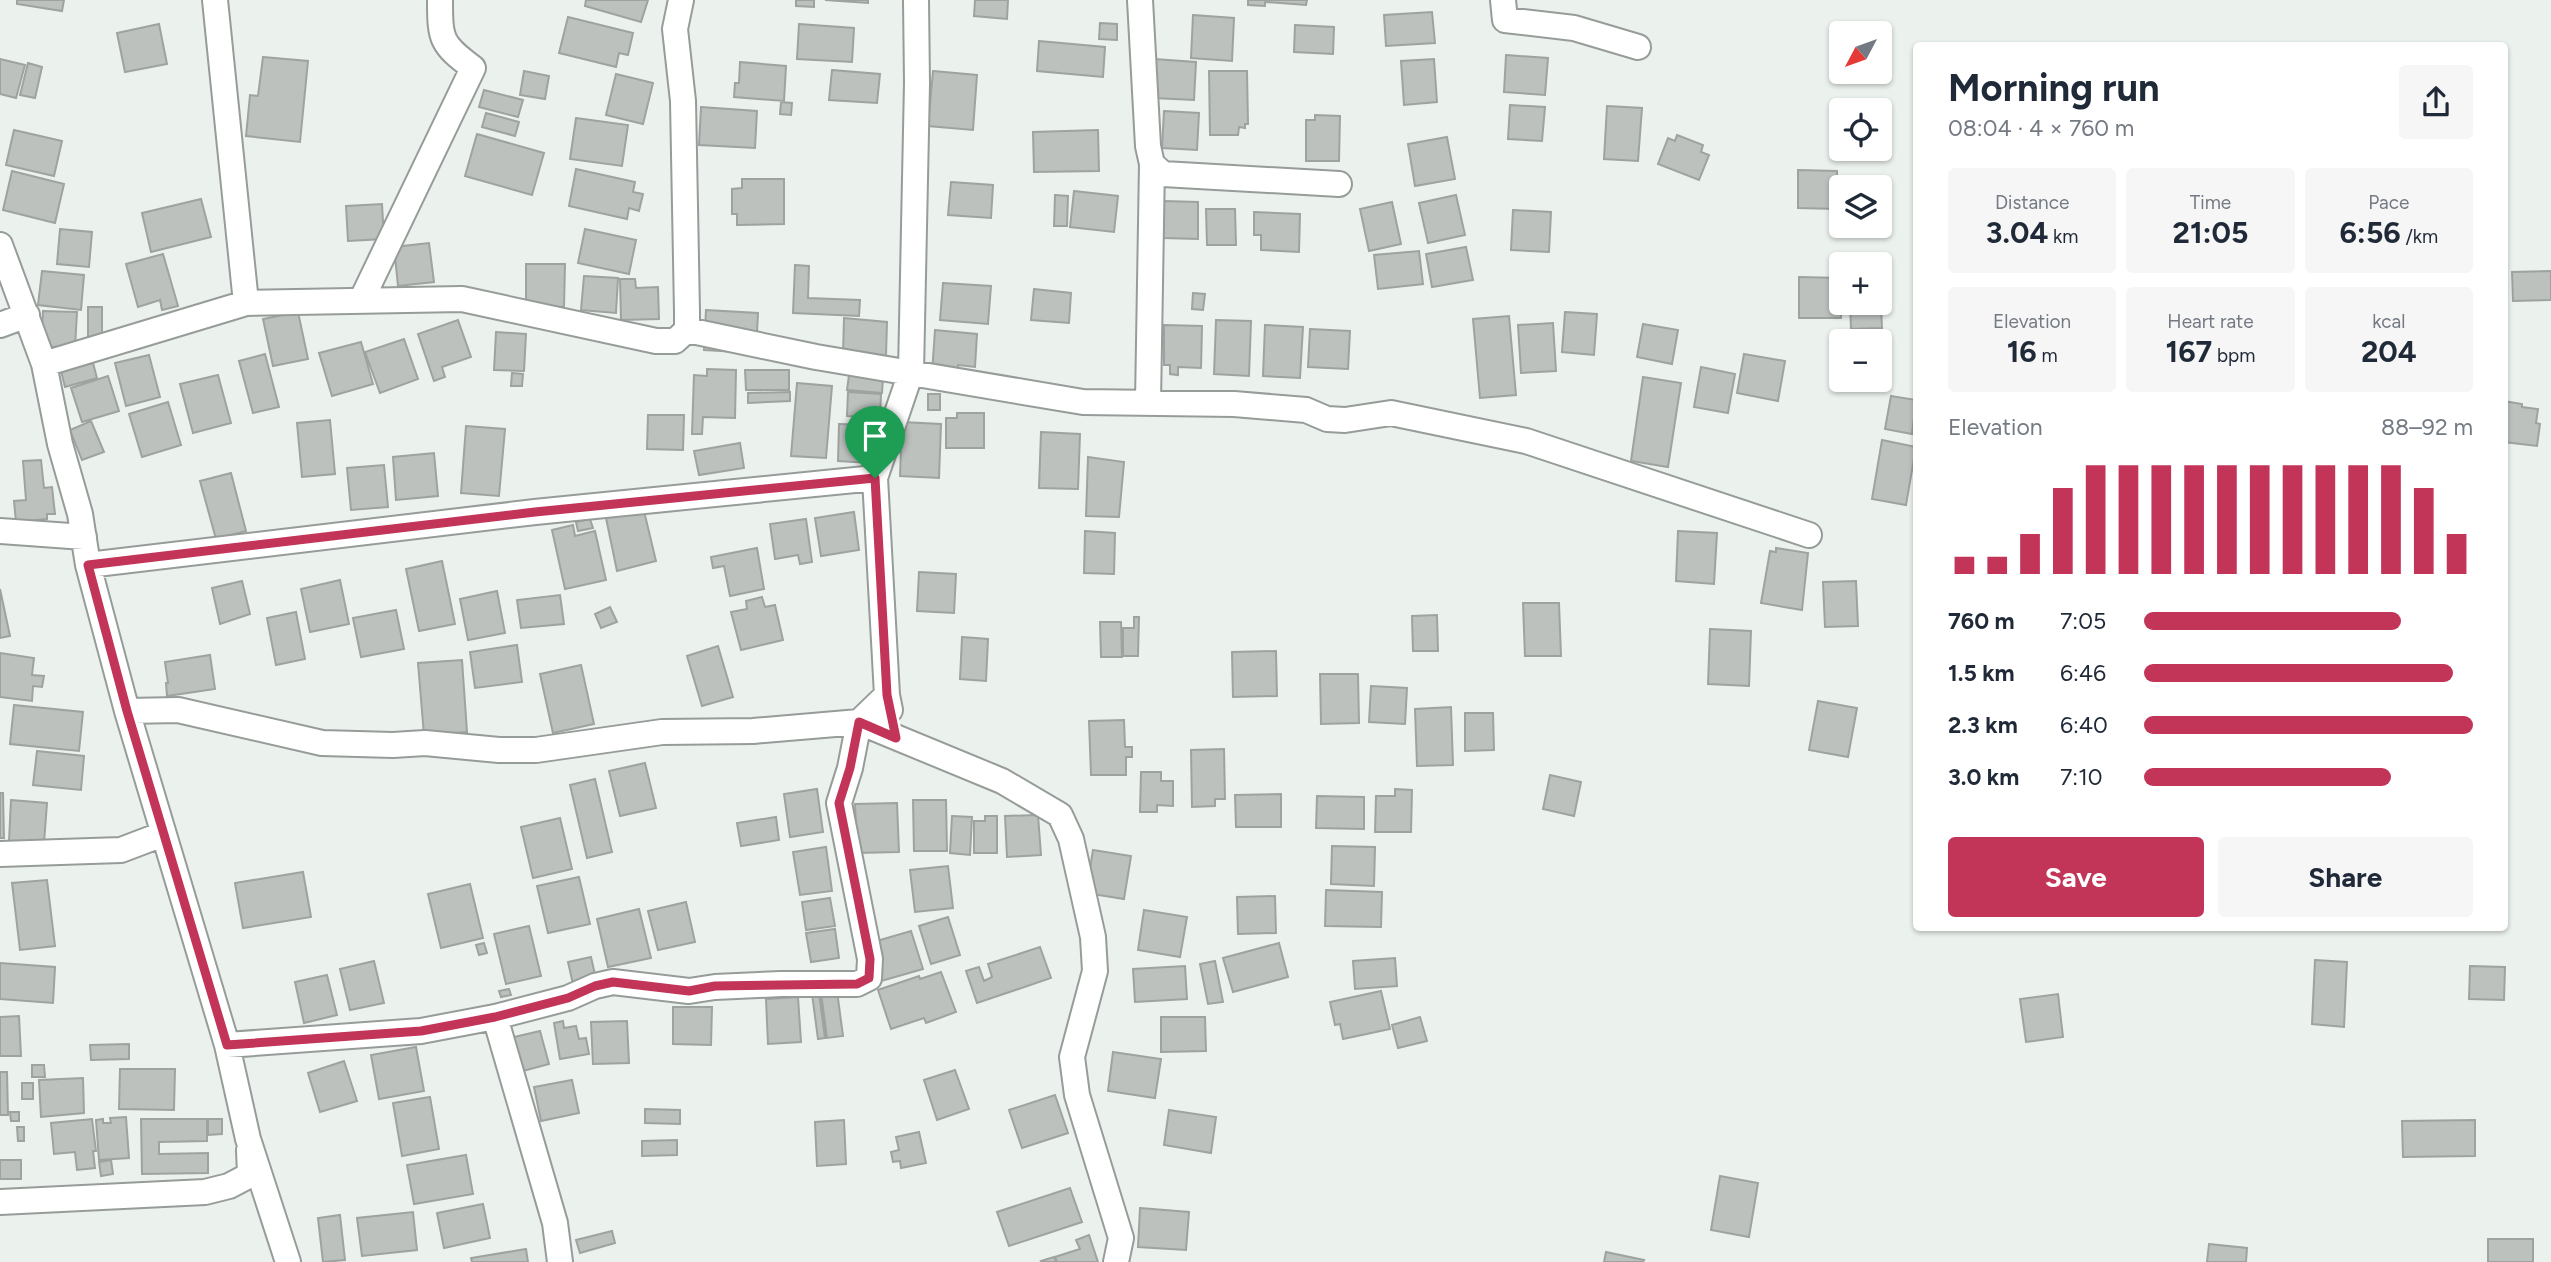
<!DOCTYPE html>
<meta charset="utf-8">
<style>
:root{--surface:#fff;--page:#f6f6f7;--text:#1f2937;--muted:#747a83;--accent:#c33459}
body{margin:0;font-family:Figtree,sans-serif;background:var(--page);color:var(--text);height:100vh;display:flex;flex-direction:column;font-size:26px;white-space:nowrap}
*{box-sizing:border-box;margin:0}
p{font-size:23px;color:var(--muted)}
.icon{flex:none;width:38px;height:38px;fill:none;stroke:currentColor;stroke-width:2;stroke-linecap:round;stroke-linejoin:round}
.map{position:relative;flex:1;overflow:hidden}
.side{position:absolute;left:1913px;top:42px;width:595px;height:889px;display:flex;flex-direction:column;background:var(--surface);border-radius:7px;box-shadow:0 2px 5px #0004}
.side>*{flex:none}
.needle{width:46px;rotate:229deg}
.tools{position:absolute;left:1829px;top:21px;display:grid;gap:14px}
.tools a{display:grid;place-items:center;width:63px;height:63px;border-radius:7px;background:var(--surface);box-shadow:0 2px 5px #0004;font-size:35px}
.pin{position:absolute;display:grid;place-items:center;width:60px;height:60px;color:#fff;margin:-72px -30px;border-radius:50% 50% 50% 0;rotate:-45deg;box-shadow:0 0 7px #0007}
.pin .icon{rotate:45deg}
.round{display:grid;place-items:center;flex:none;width:74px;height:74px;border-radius:7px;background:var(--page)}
.overview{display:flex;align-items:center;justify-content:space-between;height:119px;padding:0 35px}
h1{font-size:38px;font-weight:700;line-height:52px}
.figures{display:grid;grid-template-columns:repeat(3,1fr);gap:10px;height:119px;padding:7px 35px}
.figures div{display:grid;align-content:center;border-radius:7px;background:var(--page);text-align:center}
.figures b{font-size:30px;font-weight:700}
.figures small{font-size:19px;font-weight:400}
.figures p{font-size:19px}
.chart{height:196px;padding:14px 35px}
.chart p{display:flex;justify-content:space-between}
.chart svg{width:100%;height:126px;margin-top:7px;stroke:var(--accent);stroke-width:6}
.action{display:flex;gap:14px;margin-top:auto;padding:14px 35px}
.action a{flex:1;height:80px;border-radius:7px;background:var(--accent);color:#fff;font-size:28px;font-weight:700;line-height:80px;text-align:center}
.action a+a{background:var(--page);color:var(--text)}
ul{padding:0 35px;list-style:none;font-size:23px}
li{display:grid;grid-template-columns:112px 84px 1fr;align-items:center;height:52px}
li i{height:18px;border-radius:9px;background:var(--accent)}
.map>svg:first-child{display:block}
.building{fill:#bcc1be;stroke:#9ea3a0;stroke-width:2}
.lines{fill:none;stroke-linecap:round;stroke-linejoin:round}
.street-casing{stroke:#969c98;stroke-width:28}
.street{stroke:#fff;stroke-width:24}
.route-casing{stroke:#fff;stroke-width:14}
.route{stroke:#c33459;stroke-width:9}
</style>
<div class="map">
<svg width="2551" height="1262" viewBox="0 0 2551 1262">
<rect width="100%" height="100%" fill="#ebf1ed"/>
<path class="building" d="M17,0H64L62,11L17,4Z
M586,0H648L641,22L585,6Z
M796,0H814V7L796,6Z
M825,0H868V3Z
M975,0H1008L1007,19L974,16Z
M1248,0H1307L1306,5L1265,2V6L1248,5Z
M1432,12L1435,43L1386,46L1384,15Z
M1193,15L1234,18L1232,61L1191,58Z
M568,17L633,33L628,55L619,53L616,67L559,53Z
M1100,23L1117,24V40L1099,39Z
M159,24L167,64L125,72L117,33Z
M799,24L854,28L852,62L797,59Z
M1295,25L1334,27L1333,54L1294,52Z
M1039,41L1105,47L1103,77L1037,71Z
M1506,55L1548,58L1545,95L1504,92Z
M263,57L308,61L300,142L246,136L250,95L258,96Z
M0,59L25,65L16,98L0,94Z
M1154,59L1196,62L1194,100L1153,98Z
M1434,59L1437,102L1404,105L1401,61Z
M740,62L786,66L784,101L734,97L735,83H739Z
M28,63L42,67L35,98L20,95Z
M832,70L880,74L877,103L829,100Z
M524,71L549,76L545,99L520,95Z
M933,71L977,75L973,130L928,126Z
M1209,71H1247L1248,124H1245V128L1239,127L1238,135H1210Z
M616,74L653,83L643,124L606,115Z
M484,90L523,100L518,117L479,107Z
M781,102L792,103L791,115L780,114Z
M1510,105L1545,107L1542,141L1508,139Z
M1607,106L1642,108L1638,161L1604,159Z
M701,107L757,111L755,148L699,145Z
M1164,111L1199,113L1197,150L1162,148Z
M486,113L519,122L515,136L482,127Z
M1315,115L1340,116L1339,161H1306V120H1315Z
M576,118L628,125L622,166L570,159Z
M14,130L62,141L54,176L6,165Z
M1098,130L1099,171L1034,172L1033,132Z
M477,134L544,153L532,195L465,176Z
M1677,135L1703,145L1701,152L1709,155L1699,180L1658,164L1668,138L1675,141Z
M1447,137L1455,179L1415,186L1408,144Z
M576,169L635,182L633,192L643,194L639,211L629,208L627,219L569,206Z
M1798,170L1837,171V209L1798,208Z
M12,171L64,184L55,223L3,210Z
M742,179H784V224L737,225V214H732V189L742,188Z
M951,182L993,185L991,218L948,215Z
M1074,191L1118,196L1114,232L1070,227Z
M1055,195L1068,196L1067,226H1054Z
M1456,195L1465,235L1428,243L1419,203Z
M201,199L211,237L151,252L142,213Z
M1164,201L1198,202V239L1163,238Z
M1392,202L1401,244L1369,251L1360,209Z
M382,204L384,239L348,241L346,206Z
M1206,209H1235L1236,245H1207Z
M1513,210L1551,212L1549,252L1511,250Z
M1254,212L1300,214L1299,252L1261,250V235H1254Z
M60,229L92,232L89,267L57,264Z
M585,229L636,240L629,274L578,263Z
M429,243L434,282L398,286L394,247Z
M1466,247L1473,280L1432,287L1426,254Z
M1419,251L1423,284L1378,289L1374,255Z
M163,254L178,306L162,310L160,300L138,307L126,264Z
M526,264H565L564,307L526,306Z
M795,265L809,266L808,298L860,300L859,316L793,313Z
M42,271L84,275L81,310L38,305Z
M2551,271V300L2513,301L2512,272Z
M584,276L618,278L616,313L581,310Z
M1799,277L1841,278V318H1799Z
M620,279H635L636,288L658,287L659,319L621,320Z
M943,283L991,286L988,324L940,320Z
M1880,285L1882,328L1851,329L1850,303H1880Z
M1034,289L1071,293L1069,323L1031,320Z
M1193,293L1205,294L1203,310L1192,309Z
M88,307H102V337H88Z
M706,310L758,313L756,353L704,350Z
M43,311L77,312L75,348L41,346Z
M298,312L308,359L273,366L263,319Z
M1565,312L1597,314L1594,355L1562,352Z
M1509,316L1516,395L1480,398L1473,319Z
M844,318L887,322L886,356L843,354Z
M458,320L471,357L442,367L445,377L434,381L418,334Z
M1216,320L1251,321L1249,376L1214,374Z
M1553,323L1556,371L1521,373L1518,325Z
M1643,324L1678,330L1672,364L1637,357Z
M1164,325L1202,326L1201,368L1178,367V375L1170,374V365H1164Z
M1265,325L1303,327L1300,378L1263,376Z
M1310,329L1350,331L1348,369L1308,367Z
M935,330L977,334L975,367L958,365V375L932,373Z
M496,332L526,334L524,371L494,370Z
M404,339L418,379L380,393L365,352Z
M361,342L373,384L332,396L319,353Z
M265,354L279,407L253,413L239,361Z
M1744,354L1785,361L1778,401L1737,393Z
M149,355L160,397L126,406L115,363Z
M93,363L97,378L65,387L61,371Z
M1701,367L1735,374L1728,413L1694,407Z
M707,369L736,370L735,418L703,417L702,434H692L694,375L707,376Z
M745,370H789V390H746Z
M512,373L523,374L522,386H511Z
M218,375L231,423L193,433L180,384Z
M849,375L883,378L882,393L847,390Z
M108,376L119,411L82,422L71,388Z
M1643,377L1681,383L1668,467L1631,461Z
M797,383L832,386L826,458L791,456Z
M790,392V401L748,403V393Z
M848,392L881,394L880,418L847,416Z
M928,394H940V410H928Z
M1891,396L1916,400L1912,434L1885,429Z
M2504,401L2522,404V407L2538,409L2536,423L2540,424L2537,446L2504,442Z
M168,402L181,445L142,457L129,414Z
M957,413H984V448H946V418H957Z
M648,415H684L683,450L647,449Z
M330,420L335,474L302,477L297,423Z
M91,421L104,452L82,460L70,430Z
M902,422L941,424L939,478L900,476Z
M839,424L871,425L870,463L838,461Z
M466,426L505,429L499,496L461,493Z
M1041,432L1080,434L1078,489L1039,488Z
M1882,440L1916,447L1906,505L1872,499Z
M740,443L744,468L699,475L694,451Z
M434,453L438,496L396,500L393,457Z
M1088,457L1124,462L1119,517L1086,516Z
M41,460L44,488L52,487L55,514H47V519L16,522L14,501L26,500L23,461Z
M384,465L388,507L351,510L347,468Z
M231,473L246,531L216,539L200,481Z
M644,511L656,561L617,571L606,518Z
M854,512L859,550L821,556L815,518Z
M590,519L593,528L578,531L576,522Z
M806,519L812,562L800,564L798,555L775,559L770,524Z
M573,525L575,536L595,531L606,580L565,589L552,530Z
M1085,531L1115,533L1114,574L1084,573Z
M1678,531L1717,533L1714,584L1676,581Z
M757,548L764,589L730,596L724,566L713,568L711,557Z
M1776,548L1808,553L1802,610L1761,603L1770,551L1776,552Z
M442,561L455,624L419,631L406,569Z
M919,572L956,574L954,613L917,611Z
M340,580L349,624L310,632L301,589Z
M242,581L250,614L220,624L212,588Z
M1856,581L1858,626L1825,627L1823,582Z
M0,589L10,636L0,638Z
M497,591L505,633L468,640L460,599Z
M560,595L564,624L521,628L517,600Z
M762,597L765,607L775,605L783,640L741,650L731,612L747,609L746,601Z
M1523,603H1559L1561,656H1525Z
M610,607L617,622L601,628L595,614Z
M396,610L404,649L361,657L353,618Z
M296,612L305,659L276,665L267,618Z
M1437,615L1438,651H1413L1412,616Z
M1134,617H1139L1138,656H1123V628H1134Z
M1100,622H1121L1122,657H1101Z
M1710,629L1751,631L1749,686L1708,684Z
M962,637L988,639L986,681L960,679Z
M517,645L522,682L475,688L470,652Z
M718,646L733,697L702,706L687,656Z
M1276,651L1277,696L1233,697L1232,652Z
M0,653L34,658L32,675L44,676L42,687L33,686L32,701L0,697Z
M210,655L215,689L167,696L166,683H168L165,662Z
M462,660L467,732L424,735L418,663Z
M581,665L594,724L553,733L540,674Z
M1320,674H1358L1359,723L1321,724Z
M1371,686L1407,688L1405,724L1369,722Z
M1818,701L1857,708L1848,757L1809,750Z
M14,705L83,712L79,751L10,744Z
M1451,707L1453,765L1417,766L1415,709Z
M1465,713H1493L1494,750L1465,751Z
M1124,720L1125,747H1132V757H1126V775H1091L1089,721Z
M1224,749L1225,799H1215V806L1192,807L1191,750Z
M37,751L84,756L81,790L33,785Z
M645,763L656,808L620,816L609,771Z
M1141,772H1161V781H1173V806L1157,805V812H1140Z
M1550,775L1581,782L1574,816L1543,809Z
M595,779L612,852L587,858L570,785Z
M817,789L823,832L790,837L784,794Z
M1395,789L1412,790L1411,832H1375L1376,796H1395Z
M0,793H3L4,838H0Z
M1281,794V827H1236L1235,795Z
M1317,796L1364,797V829L1316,828Z
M11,800L47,803L44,843L9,841Z
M913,800H946L947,851H914Z
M897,803L899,852L857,853L855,804Z
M1038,815L1041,855L1007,857L1005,816Z
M952,816L972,817L970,855L950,853Z
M985,816H997V853H974V821H985Z
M776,817L779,840L741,846L737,823Z
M560,818L572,869L533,878L521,827Z
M1332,846L1375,847L1374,886L1331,884Z
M826,847L832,891L800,895L793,852Z
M1093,850L1131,856L1124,899L1086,893Z
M948,866L953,908L915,912L910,870Z
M303,872L311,917L243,928L235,883Z
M579,877L590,924L548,933L537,886Z
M47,880L55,946L20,950L12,883Z
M470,884L483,938L441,948L428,894Z
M1326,890L1382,892L1381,927L1325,926Z
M1275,896L1276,933L1238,934L1237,897Z
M830,898L835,926L806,930L802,902Z
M686,902L695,942L658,950L648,911Z
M639,909L651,958L608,967L597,919Z
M1144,910L1187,917L1180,957L1138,950Z
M948,917L960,955L931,964L919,926Z
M529,926L541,976L506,984L494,934Z
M835,929L839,958L811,962L806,933Z
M911,931L923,969L881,981L870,943Z
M484,943L487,953L479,955L476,945Z
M1279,943L1288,977L1233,992L1223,958Z
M1040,947L1051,978L977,1003L966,971L979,967L984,981L992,977L988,964Z
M591,957L596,979L573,984L568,962Z
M1395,958L1397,986L1355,989L1353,961Z
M2315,960L2347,962L2344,1027L2312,1024Z
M374,961L384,1003L350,1010L340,969Z
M1215,961L1223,1002L1208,1004L1200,964Z
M0,963L55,967L53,1003L0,999Z
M1185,966L1187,999L1135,1002L1133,969Z
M2470,966L2505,967L2504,1000L2469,999Z
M941,972L956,1012L926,1023L924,1018L891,1029L878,990L919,976L920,979Z
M327,975L337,1015L304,1023L295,982Z
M509,989L511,995L501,997L499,991Z
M837,991L843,1036L827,1038L821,993Z
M1381,991L1390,1029L1343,1039L1340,1024L1335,1025L1330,1002Z
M819,993L825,1038L818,1039L812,994Z
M2058,994L2063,1037L2026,1042L2020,999Z
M798,997L801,1042L768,1044L766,999Z
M673,1007H712L711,1045L673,1044Z
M19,1016L21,1056H0V1017Z
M1161,1017H1205L1206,1051L1161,1052Z
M1420,1017L1427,1041L1398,1048L1392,1025Z
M563,1021L564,1028L576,1026L579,1039L586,1038L589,1054L560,1059L554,1023Z
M627,1021L629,1063L593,1064L591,1022Z
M540,1031L549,1064L519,1072L510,1038Z
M129,1044V1059L91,1060L90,1045Z
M416,1047L424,1091L379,1099L371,1055Z
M1113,1052L1161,1059L1155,1098L1108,1091Z
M344,1061L357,1101L320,1112L308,1073Z
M32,1065H44L45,1077H32Z
M120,1069H175L174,1110L119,1109Z
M955,1070L969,1109L937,1120L924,1080Z
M0,1072H7L8,1115H0Z
M83,1078L84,1113L41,1117L39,1080Z
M572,1080L579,1113L541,1121L534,1087Z
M22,1083H33V1099H22Z
M1055,1095L1068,1133L1022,1148L1009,1110Z
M430,1097L439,1149L402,1156L393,1103Z
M645,1109L680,1110V1124L645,1123Z
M1169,1110L1216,1117L1211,1153L1164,1145Z
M10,1112H19V1121H11Z
M126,1117L129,1158L99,1160L96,1120L103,1119V1123H111L110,1118Z
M92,1119L96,1151H93L95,1168L77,1170L75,1152L54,1154L51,1123Z
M141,1119H207V1141L159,1142V1154L208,1153V1173L142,1174Z
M208,1119H222V1134L208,1135Z
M844,1120L846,1164L817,1166L815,1122Z
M2475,1120V1156L2403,1157L2402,1121Z
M17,1127H24V1141H18Z
M919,1132L926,1163L901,1168L900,1161L893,1162L891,1152L899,1150L896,1137Z
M677,1140V1155L642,1156V1141Z
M466,1155L473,1194L414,1204L407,1165Z
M0,1160H21V1179H0Z
M111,1160L113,1174L101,1176L99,1162Z
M1720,1176L1758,1183L1749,1237L1711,1230Z
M1070,1188L1082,1222L1009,1246L997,1212Z
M483,1204L490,1238L444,1248L437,1213Z
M1140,1208L1189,1212L1186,1250L1138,1247Z
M413,1212L417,1250L362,1256L357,1218Z
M340,1215L345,1260L323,1262L318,1218Z
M612,1231L615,1243L580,1253L576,1240Z
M1089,1235L1098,1262H1057L1055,1257L1080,1249L1076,1240Z
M2488,1239H2533V1262H2488Z
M2209,1244L2247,1248L2246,1262H2207Z
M526,1249L528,1262H472L471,1258Z
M1606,1252L1644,1260L1643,1262H1604Z
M1054,1257L1056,1262H1042L1041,1261Z"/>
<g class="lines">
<defs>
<path id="street" d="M215,0L246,303
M1140,0L1148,146L1152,164L1163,174L1339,184
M1503,0L1505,20L1574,28L1638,47
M0,245L44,364L60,444L80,514L88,565L127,711L227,1045L248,1139L288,1262
M361,301L473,68C441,44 440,40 440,0
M0,325L27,315
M687,330L816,357L1083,402L1234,404L1306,410L1327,419L1345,420L1391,413L1526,441L1809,535
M44,364L246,303L462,299L656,341H675L687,330V312L683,101L675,29L681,0
M1148,403L1152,164
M0,531L84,537
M88,565L535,512L875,478
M890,710L887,695L875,478L911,372L917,83L916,0
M127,711L178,710L322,743L393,745L425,743L499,750H536L662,732L753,731L859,722L1002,781L1060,815L1071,839L1093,937L1095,971L1072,1057L1077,1095L1121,1238L1116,1262
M0,854L121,850L163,834
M495,1017L555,1223L560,1262
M227,1045L421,1031L495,1017L568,998L595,986L613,982L689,991L715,987L781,984H857L869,978L870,959L839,803L850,768L859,722L887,695
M0,1202L205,1192L229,1186L250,1175L249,1150"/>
</defs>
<use href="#street" class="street-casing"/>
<use href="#street" class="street"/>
</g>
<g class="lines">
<defs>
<path id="route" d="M875,478L887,695L896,738L859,722L850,768L839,803L870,959L869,978L857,984L715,986L689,991L613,982L595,986L568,998L495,1017L421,1031L227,1045L127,711L88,565L535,512Z"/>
</defs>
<use href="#route" class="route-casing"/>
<use href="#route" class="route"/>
</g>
</svg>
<div class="tools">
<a><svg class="needle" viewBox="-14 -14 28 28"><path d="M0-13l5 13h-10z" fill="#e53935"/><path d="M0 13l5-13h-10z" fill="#747a83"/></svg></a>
<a><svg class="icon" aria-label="locate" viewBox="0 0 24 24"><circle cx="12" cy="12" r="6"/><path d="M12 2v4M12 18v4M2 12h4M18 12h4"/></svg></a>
<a><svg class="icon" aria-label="layers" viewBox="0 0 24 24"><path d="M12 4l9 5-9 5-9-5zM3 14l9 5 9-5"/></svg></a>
<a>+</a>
<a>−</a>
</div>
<div class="pin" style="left:875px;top:478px;background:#1e9e55"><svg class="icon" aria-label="arrive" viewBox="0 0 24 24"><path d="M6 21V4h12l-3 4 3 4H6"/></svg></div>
<section class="side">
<div class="overview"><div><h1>Morning run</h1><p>08:04 · 4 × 760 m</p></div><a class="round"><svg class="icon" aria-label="share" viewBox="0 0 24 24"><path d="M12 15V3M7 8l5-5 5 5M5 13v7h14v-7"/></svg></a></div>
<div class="figures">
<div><p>Distance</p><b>3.04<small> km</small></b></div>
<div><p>Time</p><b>21:05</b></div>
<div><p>Pace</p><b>6:56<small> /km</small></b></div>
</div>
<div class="figures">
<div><p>Elevation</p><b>16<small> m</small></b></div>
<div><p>Heart rate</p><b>167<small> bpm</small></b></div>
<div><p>kcal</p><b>204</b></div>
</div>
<div class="chart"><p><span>Elevation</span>88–92 m</p>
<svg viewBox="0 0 160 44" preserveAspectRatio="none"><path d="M5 44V38M15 44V38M25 44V30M35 44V14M45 44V6M55 44V6M65 44V6M75 44V6M85 44V6M95 44V6M105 44V6M115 44V6M125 44V6M135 44V6M145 44V14M155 44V30"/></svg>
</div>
<ul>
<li><b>760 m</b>7:05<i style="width:78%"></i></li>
<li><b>1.5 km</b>6:46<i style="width:94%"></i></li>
<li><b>2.3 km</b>6:40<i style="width:100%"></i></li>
<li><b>3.0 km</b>7:10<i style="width:75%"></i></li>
</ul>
<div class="action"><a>Save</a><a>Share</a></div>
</section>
</div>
